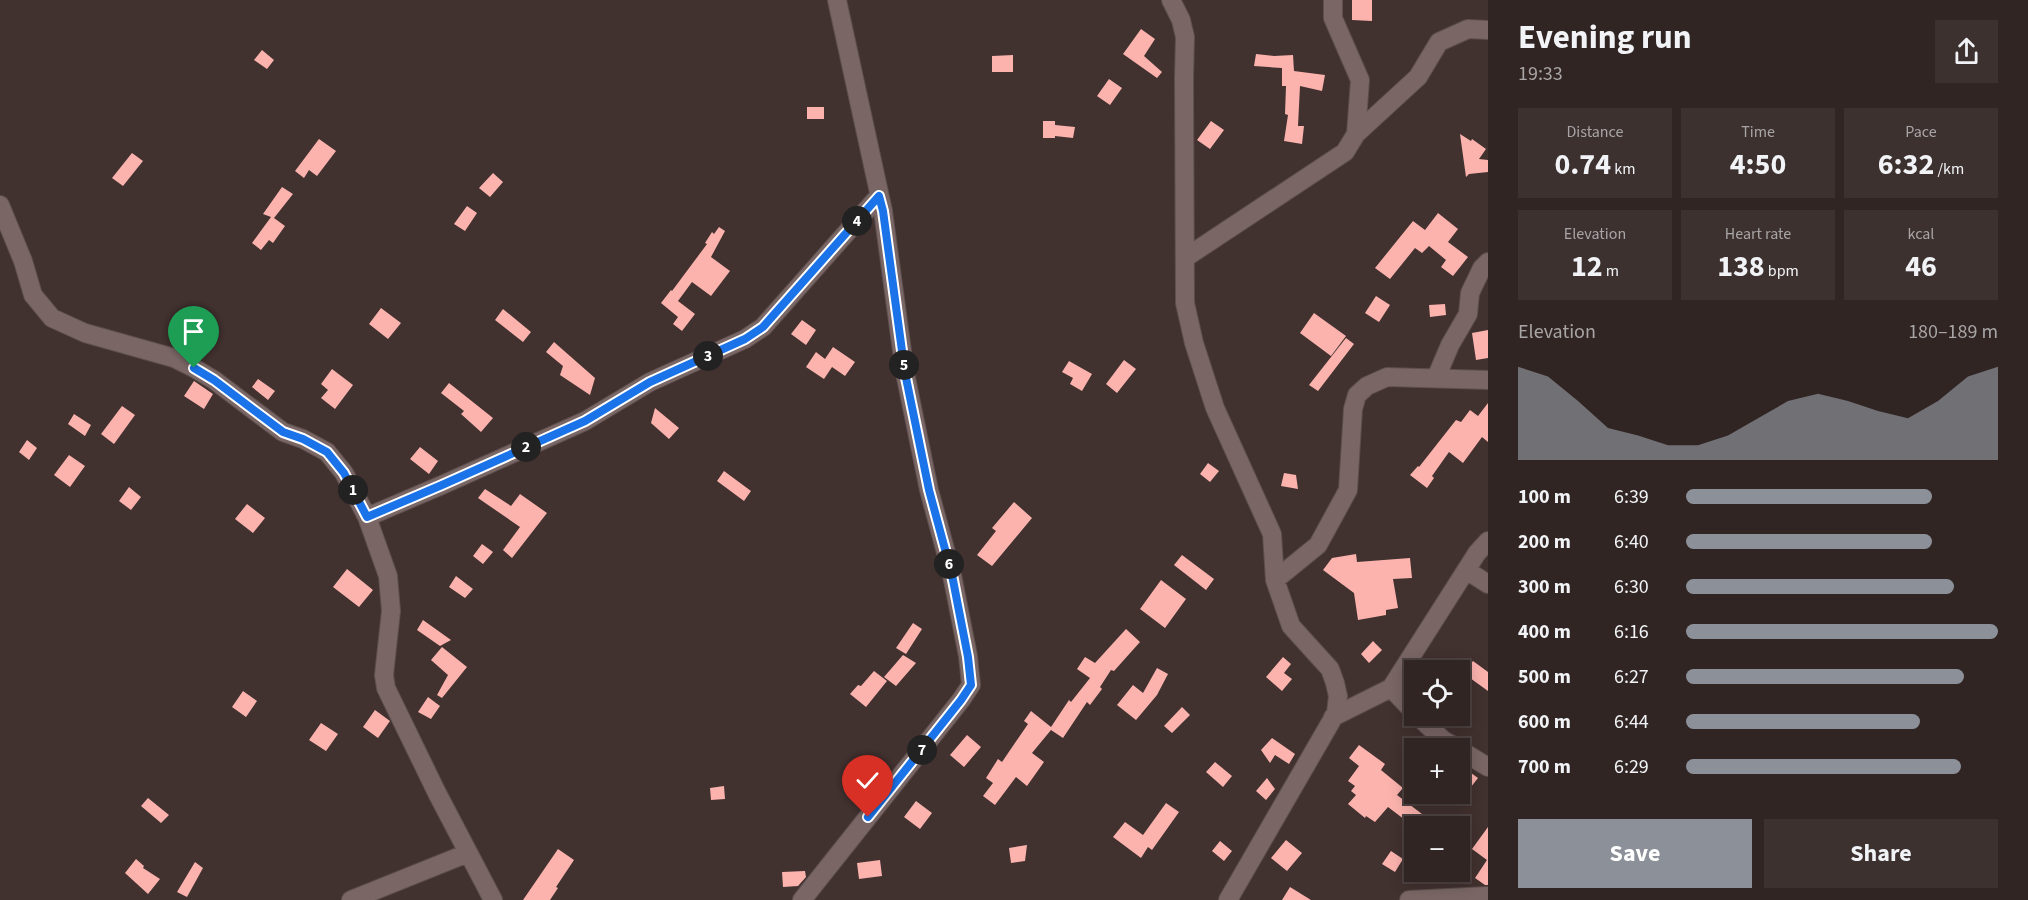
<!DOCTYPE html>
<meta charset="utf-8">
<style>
:root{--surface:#312523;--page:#3d3130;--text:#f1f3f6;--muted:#a8a5a6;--line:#4c4241;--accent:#8c9099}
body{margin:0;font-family:"Source Sans 3",sans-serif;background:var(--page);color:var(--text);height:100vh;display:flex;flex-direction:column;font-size:22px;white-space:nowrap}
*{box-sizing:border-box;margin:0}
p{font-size:20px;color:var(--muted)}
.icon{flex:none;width:33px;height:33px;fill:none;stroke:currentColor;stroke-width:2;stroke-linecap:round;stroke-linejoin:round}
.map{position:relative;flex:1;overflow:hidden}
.panel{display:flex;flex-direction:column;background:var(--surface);width:540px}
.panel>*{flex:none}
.fabs{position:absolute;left:1404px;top:660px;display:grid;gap:12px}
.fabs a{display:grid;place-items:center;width:66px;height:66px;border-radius:0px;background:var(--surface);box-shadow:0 3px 15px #0003,0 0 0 2px var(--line);font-size:30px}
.pin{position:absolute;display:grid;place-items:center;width:51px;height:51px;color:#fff;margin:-62px -26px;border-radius:50% 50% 50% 0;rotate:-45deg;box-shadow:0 0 6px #0007}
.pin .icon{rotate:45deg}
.km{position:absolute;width:30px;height:30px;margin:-15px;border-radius:50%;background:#222;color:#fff;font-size:16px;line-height:30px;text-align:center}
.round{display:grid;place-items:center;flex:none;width:63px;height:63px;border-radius:0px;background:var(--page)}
.summary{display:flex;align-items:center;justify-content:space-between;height:102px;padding:0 30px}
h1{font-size:33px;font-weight:700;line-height:45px}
.figures{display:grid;grid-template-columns:repeat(3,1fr);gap:9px;height:102px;padding:6px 30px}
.figures div{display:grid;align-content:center;border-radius:0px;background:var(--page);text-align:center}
.figures b{font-size:30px;font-weight:700}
.figures small{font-size:16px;font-weight:400}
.figures p{font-size:16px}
.chart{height:168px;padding:12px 30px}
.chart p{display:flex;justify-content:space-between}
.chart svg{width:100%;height:108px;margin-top:6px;fill:var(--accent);opacity:.7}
.button{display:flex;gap:12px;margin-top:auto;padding:12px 30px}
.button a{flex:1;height:69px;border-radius:0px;background:var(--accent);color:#fff;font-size:24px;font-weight:700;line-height:69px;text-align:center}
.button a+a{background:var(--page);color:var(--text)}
ul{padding:0 30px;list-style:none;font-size:20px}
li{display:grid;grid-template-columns:96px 72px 1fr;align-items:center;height:45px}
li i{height:15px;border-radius:8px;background:var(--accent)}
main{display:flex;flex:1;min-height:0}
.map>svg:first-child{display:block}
.building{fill:#fcb3ae}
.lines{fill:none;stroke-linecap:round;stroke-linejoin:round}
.minor-casing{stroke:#5d4f4e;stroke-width:20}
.minor{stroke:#796665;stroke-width:18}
.route-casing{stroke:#fff;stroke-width:12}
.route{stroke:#1a73e8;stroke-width:8}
</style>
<main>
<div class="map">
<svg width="1488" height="900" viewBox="0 0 1488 900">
<rect width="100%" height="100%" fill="#41312f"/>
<path class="building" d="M1352,0H1372V21L1352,20Z
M1141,29L1155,39L1144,56L1162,72L1157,78L1123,54Z
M262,50L274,60L267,69L254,60Z
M1256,54L1274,56L1293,55L1294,71L1325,75L1322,91L1300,86L1298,126H1304L1302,144L1284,141L1288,115L1285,114L1286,86H1282V68L1254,66Z
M1013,55V72H992V56Z
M1109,79L1122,88L1110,105L1097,96Z
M807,107H824V119H807Z
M1043,121H1055V125L1075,127L1073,138L1055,136V138H1043Z
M1211,121L1224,130L1210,149L1197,140Z
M1460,134L1471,141L1472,139L1486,149L1479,159L1488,160V172L1469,174L1466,177Z
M319,139L336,151L317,176L309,170L304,178L295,171Z
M132,153L143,161L123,186L112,178Z
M493,173L503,182L490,197L479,188Z
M282,187L293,194L274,218L285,226L273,243L269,240L261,250L252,243L271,217L263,214Z
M467,206L477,213L465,231L454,224Z
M1438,213L1458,229L1448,242L1468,257L1453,276L1441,267L1446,260L1429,246L1422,253L1415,248L1390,279L1375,268L1413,221L1425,230Z
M719,227L725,231L711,257L730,271L711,296L692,282L678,301L695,314L682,331L673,324L678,317L661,303L671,290L672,291L707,244L705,243L712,232L714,234Z
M1376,296L1390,305L1379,322L1365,313Z
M1445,304L1446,315L1430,317L1429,305Z
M381,308L401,323L388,339L369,324Z
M503,309L531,332L523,342L495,320Z
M1314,313L1346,336L1331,356L1300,333Z
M802,320L816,330L806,345L791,334Z
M1488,330V358L1476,360L1472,333Z
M1346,338L1354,344L1318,391L1309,385Z
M554,342L595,378L590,395L560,375L563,366L546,352Z
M833,347L855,362L845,376L832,367L824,379L806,367L816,352L825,359Z
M1124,360L1136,369L1117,393L1106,384Z
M1069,361L1092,374L1082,391L1070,384L1073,378L1062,372Z
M332,369L353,385L335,409L321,398L328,390L321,384Z
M258,379L275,391L268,400L252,387Z
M194,381L213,394L204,409L184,396Z
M449,383L493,418L481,432L461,414L464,411L441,393Z
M1488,403V442L1482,437L1463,463L1449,452L1432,476L1434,478L1427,488L1410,475L1418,466L1419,467L1456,420L1461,422L1470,410L1478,416Z
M122,406L135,415L114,444L101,434Z
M655,408L679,428L669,439L651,423Z
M74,414L91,425L85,436L68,424Z
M27,440L37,448L29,460L19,452Z
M420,447L438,461L429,474L410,459Z
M69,455L85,466L70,487L54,475Z
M1208,463L1219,471L1210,482L1200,474Z
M724,471L751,491L744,501L717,481Z
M1284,473L1296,475L1298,489L1281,486Z
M129,487L141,497L131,510L119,501Z
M485,489L511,506L520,494L547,513L512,558L503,550L520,527L478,498Z
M1014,502L1032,518L992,566L977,555L996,531L992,528Z
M247,504L265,518L253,533L235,519Z
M482,544L493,552L483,564L473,556Z
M1356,554L1357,562L1410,558L1412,578L1393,579L1398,608L1386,610V615L1358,620L1354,593L1323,570L1332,558Z
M1182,555L1214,579L1206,590L1174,565Z
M347,569L373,590L359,607L333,587Z
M456,576L473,589L465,598L449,587Z
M1161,580L1186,599L1165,628L1140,609Z
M423,620L451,640L440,646L417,630Z
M913,623L922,629L906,654L896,648Z
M1126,629L1140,642L1114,671L1111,670L1100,687L1102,689L1090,705L1087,702L1063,738L1051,730L1032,753L1044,762L1027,786L1016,777L995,805L983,796L993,783L986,778L998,759L1002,762L1028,724L1024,721L1031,711L1051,727L1069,700L1071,702L1090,678L1077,669L1085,657L1095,663Z
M1373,641L1382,650L1369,663L1361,654Z
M442,647L467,667L442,698L437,695L448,675L431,660Z
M903,655L916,663L896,686L884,677Z
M1283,657L1291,664L1284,673L1292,679L1282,691L1266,677Z
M1473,661L1488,672V691L1463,673Z
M1157,668L1168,674L1157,695L1136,720L1117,705L1133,685L1143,693Z
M874,671L887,681L866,707L850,694L858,685L861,686Z
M243,691L257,701L246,717L232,707Z
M428,697L440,706L431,719L418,712Z
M1182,707L1190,715L1172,733L1164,726Z
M375,710L390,721L378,738L363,727Z
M321,723L338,734L326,751L309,740Z
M967,735L981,747L964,767L950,755Z
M1272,738L1295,754L1289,764L1275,755L1270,763L1261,750Z
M1359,745L1385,764L1381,770L1403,788L1397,795L1422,814L1413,826L1388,807L1375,822L1366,816L1365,818L1348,804L1356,795L1351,791L1355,786L1348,781L1359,766L1349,758Z
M1215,762L1232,776L1223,787L1206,772Z
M1460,765L1478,778L1460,801Z
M1267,778L1275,789L1266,800L1256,791Z
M724,786L725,799L711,800L710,788Z
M148,798L169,815L161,823L141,806Z
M916,801L932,813L920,829L904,817Z
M1166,803L1179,812L1152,850L1148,847L1141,858L1113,837L1125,822L1143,835Z
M1488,827V885H1485L1475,878L1487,860L1472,849Z
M1286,840L1302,853L1287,871L1271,858Z
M1220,841L1232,851L1224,861L1212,851Z
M1027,845L1025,861L1011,863L1009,848Z
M558,849L574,860L556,887L558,888L550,900H523Z
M1391,851L1403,859L1395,872L1382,864Z
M136,859L144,866L143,868L160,879L148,894L125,873Z
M880,860L882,876L859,879L857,863Z
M195,862L203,868L187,897L177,892Z
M805,871L806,877L798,886L783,887L782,872Z
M1290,887L1311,900H1282Z"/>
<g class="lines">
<defs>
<path id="minor" d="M1171,0L1181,20L1185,37L1184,78L1185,303L1194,343L1215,408L1272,534L1275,580L1291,626L1330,669L1335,683L1338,696L1336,713L1228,900
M1356,134L1418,77L1439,42L1468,29L1488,30
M0,205L23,261L33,295L52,318L85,333L174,358L194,368L214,380L283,432L303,439L327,452L344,473L367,517L388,576L391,611L384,675L386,688L437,793L493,900
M1185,258L1345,152L1356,134L1360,80L1333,18V0
M1436,378L1450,345L1468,314L1470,293L1482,268L1488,262
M367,517L442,485L585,421L650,382L745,339L763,327L879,196
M1466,570L1488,584
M1275,580L1318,545L1348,490L1353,409L1357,395L1367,386L1387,377L1488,380
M1391,688L1414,712
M1418,716L1443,740L1457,748
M1333,717L1391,688L1477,553L1488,541
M1460,750L1488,767
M351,900L468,853
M802,900L961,700L971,685L968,656L952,575L929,490L905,373L883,211L837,0
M1409,900L1488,896"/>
</defs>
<use href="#minor" class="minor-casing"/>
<use href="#minor" class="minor"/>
</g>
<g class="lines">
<defs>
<path id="route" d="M194,368L214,380L283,432L303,439L327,452L344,473L367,517L442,485L585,421L650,382L745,339L763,327L879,196L883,211L905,373L929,490L952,575L968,657L971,685L961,700L868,817"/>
</defs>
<use href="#route" class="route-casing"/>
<use href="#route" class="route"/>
</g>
</svg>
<div class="fabs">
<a><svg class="icon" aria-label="locate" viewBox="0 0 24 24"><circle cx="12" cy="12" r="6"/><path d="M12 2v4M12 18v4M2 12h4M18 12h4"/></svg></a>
<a>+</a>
<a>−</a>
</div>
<div class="pin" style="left:194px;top:368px;background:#1e9e55"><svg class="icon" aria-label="arrive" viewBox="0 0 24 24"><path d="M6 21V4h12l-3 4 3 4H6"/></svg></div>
<div class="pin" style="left:868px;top:817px;background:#d93025"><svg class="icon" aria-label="check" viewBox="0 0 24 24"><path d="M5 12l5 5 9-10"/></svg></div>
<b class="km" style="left:353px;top:490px">1</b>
<b class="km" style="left:526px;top:447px">2</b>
<b class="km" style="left:708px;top:356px">3</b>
<b class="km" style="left:857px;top:221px">4</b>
<b class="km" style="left:904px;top:365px">5</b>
<b class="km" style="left:949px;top:564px">6</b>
<b class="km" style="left:922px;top:750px">7</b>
</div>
<section class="panel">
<div class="summary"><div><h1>Evening run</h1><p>19:33</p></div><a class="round"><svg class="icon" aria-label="share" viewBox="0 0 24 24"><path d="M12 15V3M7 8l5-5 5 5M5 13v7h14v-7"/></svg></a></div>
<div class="figures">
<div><p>Distance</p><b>0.74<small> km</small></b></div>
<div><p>Time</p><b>4:50</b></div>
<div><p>Pace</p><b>6:32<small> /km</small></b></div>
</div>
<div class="figures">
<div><p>Elevation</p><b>12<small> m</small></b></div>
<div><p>Heart rate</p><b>138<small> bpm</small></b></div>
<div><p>kcal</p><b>46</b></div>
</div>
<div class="chart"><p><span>Elevation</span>180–189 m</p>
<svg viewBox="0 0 160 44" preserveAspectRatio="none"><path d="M0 44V6L10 10L20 20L30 31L40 34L50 38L60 38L70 34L80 27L90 20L100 17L110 20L120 24L130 27L140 20L150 10L160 6V44z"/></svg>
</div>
<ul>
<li><b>100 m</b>6:39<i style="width:79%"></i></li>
<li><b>200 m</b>6:40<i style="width:79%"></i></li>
<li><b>300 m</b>6:30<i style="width:86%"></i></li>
<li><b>400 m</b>6:16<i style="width:100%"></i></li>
<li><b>500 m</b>6:27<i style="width:89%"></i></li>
<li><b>600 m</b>6:44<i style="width:75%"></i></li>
<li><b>700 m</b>6:29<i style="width:88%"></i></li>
</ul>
<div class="button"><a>Save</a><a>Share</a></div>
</section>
</main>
